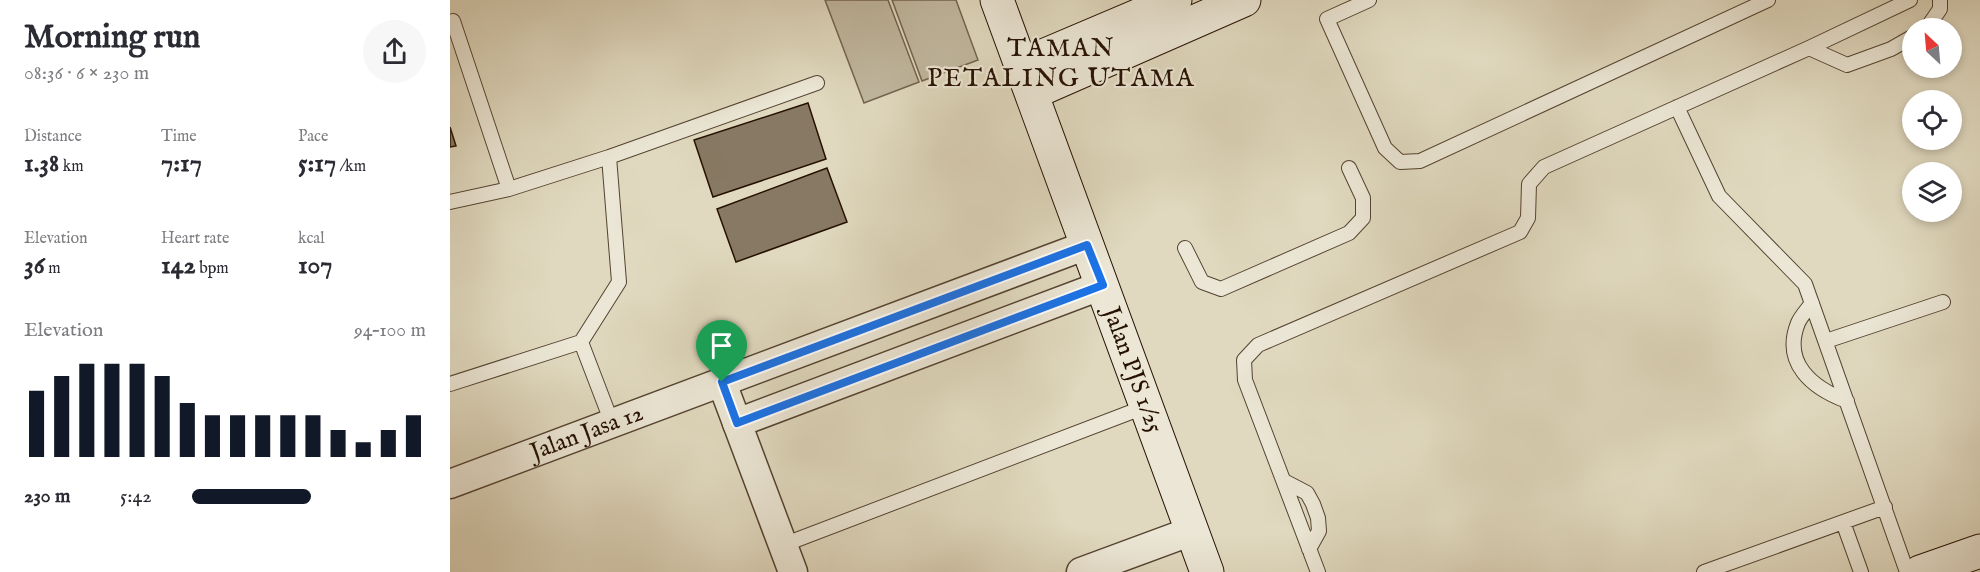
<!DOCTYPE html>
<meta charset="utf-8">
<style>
:root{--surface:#fff;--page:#f7f7f7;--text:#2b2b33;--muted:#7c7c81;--accent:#111827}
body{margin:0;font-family:"IM FELL English",serif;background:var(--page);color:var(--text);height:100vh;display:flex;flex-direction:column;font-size:22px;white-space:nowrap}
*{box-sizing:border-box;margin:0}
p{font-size:20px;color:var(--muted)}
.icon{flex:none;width:33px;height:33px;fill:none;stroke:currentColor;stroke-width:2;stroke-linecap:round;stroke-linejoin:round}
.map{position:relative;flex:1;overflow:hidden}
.drawer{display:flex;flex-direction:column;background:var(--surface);width:450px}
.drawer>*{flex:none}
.needle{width:39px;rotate:334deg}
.controls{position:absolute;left:1452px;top:18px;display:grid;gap:12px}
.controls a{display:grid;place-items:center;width:60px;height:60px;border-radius:50%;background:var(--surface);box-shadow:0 3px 9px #0003;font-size:30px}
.pin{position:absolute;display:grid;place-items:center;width:51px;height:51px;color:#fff;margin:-62px -26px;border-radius:50% 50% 50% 0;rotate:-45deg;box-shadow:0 0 6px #0007}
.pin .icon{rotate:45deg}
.round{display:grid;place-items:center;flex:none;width:63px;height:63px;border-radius:32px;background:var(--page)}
.overview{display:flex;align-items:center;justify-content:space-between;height:102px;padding:0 24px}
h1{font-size:33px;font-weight:700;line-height:45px}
.stats{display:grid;grid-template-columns:repeat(3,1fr);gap:9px;height:102px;padding:6px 24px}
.stats div{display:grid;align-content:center}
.stats b{font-size:26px;font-weight:700}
.stats small{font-size:16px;font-weight:400}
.stats p{font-size:16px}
.chart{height:168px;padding:12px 24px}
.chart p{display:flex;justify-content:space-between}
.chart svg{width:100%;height:108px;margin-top:6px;stroke:var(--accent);stroke-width:6}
ul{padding:0 24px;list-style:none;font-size:20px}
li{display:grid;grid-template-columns:96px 72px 1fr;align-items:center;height:45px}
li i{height:15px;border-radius:8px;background:var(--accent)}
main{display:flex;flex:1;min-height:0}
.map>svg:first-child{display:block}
.green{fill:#c0b79f;stroke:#736450;stroke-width:1.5}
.building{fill:#877964;stroke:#261101;stroke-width:1.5}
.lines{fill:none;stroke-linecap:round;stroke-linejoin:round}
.lane-casing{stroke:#544330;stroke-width:16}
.street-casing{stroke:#544330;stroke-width:31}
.secondary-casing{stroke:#261101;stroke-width:35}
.lane{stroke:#ebe6d5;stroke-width:14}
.street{stroke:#ebe6d5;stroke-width:28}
.secondary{stroke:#ebe6d5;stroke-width:33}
.route-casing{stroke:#fff;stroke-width:12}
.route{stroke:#1a73e8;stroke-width:8}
.labels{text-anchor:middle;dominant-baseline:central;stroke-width:4.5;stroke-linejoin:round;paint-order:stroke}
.street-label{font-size:24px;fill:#261101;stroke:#ebe6d5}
.neighbourhood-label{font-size:26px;letter-spacing:1.5px;fill:#261101;stroke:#ebe6d5}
</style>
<main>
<section class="drawer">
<div class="overview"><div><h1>Morning run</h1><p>08:36 · 6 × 230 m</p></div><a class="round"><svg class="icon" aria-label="share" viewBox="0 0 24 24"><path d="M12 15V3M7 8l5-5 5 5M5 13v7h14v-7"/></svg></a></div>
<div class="stats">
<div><p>Distance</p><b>1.38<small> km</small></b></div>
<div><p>Time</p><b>7:17</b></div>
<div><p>Pace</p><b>5:17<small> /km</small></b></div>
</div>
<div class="stats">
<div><p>Elevation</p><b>36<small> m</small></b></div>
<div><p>Heart rate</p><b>142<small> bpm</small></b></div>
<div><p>kcal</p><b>107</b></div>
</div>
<div class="chart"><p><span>Elevation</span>94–100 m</p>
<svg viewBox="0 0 160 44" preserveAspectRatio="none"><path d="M5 44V17M15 44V11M25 44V6M35 44V6M45 44V6M55 44V11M65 44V22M75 44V27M85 44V27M95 44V27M105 44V27M115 44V27M125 44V33M135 44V38M145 44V33M155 44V27"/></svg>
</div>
<ul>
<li><b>230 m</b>5:42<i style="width:51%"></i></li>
</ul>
</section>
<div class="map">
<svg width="1530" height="572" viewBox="0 0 1530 572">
<rect width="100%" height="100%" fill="#e0d9bf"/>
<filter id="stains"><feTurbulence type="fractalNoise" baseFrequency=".00333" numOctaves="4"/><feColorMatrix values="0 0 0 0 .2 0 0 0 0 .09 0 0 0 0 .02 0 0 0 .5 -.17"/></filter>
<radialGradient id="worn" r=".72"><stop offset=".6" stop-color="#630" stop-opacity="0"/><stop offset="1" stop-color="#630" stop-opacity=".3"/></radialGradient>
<path class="green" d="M375,0H438L469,82L414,103Z
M442,0H506L528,60L472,81Z"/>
<path class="building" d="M358,103L376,159L263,197L244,140Z
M0,127L6,146L0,147Z
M377,168L397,222L286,262L267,209Z"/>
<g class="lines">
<defs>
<path id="lane" d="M919,0L877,19L935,148L950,162L970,161L1318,0
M3,21L59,189L159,157
M1477,28L1490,9V0
M1359,48L1397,65L1441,49L1462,37
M1227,107L1269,196L1355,284L1457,572
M0,202L59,189
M735,248L752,282L771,289L899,233L913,218V198L899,168
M1362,303C1358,309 1351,316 1348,323C1332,363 1362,388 1397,401
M1376,341L1493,302
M0,384L131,342
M162,423L131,342L169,282L159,157L367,83
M834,481L857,493L863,504L868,518L869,531L859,549
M1393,522L1411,572
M333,545L697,406
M868,572L795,380L794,360L808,345L1070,232L1078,218L1079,184L1094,167L1359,48L1460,0
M1254,572L1435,507"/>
<g id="street">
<path d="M272,383L343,572"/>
<path d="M287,423L653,285"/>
<path id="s1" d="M0,484L637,245"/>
<path d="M631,572L742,531"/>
</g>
<g id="secondary">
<path id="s2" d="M547,0L757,572"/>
<path d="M572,65L725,0"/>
<path d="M582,93L794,0"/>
<path d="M1470,572L1530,551"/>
</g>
</defs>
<use href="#lane" class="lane-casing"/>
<use href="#street" class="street-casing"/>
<use href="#secondary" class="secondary-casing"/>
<use href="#lane" class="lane"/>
<use href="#street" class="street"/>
<use href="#secondary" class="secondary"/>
</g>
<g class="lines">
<defs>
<path id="route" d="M637,245L653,285L287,423L272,382Z"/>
</defs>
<use href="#route" class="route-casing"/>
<use href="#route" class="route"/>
</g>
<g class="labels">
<g class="street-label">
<text stroke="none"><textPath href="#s2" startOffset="394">Jalan PJS 1/25</textPath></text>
<text stroke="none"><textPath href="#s1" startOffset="146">Jalan Jasa 12</textPath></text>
</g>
<g class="neighbourhood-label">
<text x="611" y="48">TAMAN<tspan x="611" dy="30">PETALING UTAMA</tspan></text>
</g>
</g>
<rect width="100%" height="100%" filter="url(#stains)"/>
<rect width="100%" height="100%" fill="url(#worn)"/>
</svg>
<div class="controls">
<a><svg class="needle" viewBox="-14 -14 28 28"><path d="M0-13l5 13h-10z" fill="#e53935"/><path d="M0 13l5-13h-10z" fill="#7c7c81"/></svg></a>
<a><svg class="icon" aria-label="locate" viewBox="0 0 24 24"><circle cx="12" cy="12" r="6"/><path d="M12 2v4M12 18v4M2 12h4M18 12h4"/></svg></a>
<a><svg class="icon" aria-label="layers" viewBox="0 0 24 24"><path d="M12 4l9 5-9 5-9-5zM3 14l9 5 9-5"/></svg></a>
</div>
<div class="pin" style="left:272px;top:382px;background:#1e9e55"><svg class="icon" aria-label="arrive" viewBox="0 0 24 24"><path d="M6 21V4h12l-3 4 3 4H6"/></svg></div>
</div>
</main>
